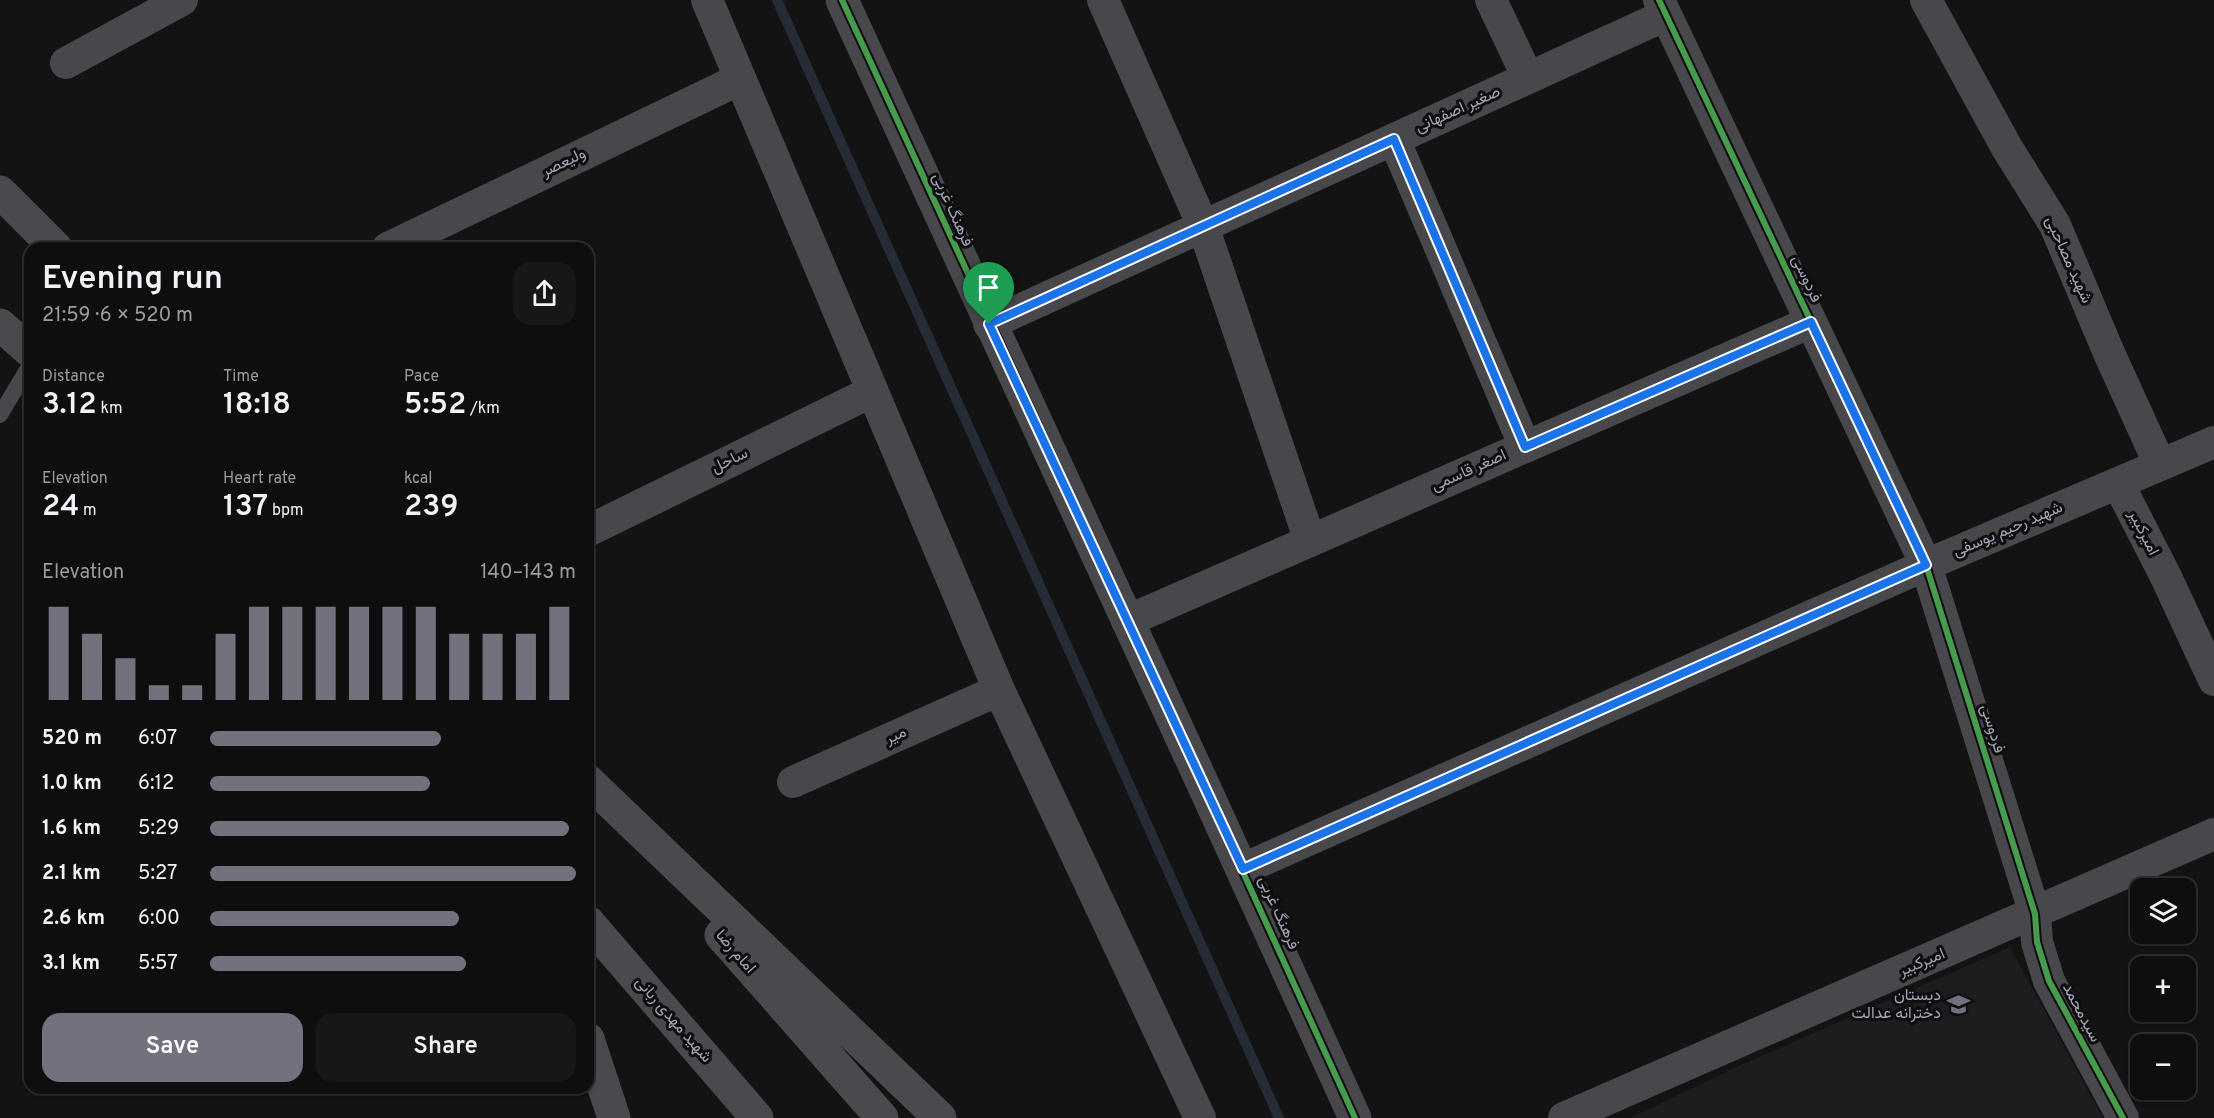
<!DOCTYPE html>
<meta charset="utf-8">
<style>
:root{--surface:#0e0e0e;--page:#171717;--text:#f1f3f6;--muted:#9b9c9e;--line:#2e2e2e;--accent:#71727d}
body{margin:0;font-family:Overpass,Vazirmatn,sans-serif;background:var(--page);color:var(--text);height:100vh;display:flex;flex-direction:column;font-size:22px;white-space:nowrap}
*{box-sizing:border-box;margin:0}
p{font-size:20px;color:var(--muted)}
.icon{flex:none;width:33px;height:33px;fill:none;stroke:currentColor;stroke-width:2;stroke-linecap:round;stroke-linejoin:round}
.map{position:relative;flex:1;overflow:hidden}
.drawer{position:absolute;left:24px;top:242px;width:570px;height:852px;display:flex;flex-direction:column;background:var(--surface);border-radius:18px;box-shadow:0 2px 4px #0004,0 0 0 2px var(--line)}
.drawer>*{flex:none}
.tools{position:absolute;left:2130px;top:878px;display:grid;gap:12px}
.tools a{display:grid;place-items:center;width:66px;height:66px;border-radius:12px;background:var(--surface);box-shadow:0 2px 4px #0004,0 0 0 2px var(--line);font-size:30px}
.pin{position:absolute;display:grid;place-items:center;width:51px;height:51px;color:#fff;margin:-62px -26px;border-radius:50% 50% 50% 0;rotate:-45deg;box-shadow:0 0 6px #0007}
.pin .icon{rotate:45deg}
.round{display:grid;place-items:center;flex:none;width:63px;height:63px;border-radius:18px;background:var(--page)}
.overview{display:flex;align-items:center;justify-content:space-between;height:102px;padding:0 18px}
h1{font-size:33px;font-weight:600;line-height:45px}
.metrics{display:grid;grid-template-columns:repeat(3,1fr);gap:9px;height:102px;padding:6px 18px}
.metrics div{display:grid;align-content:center}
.metrics b{font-size:30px;font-weight:600}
.metrics small{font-size:16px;font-weight:400}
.metrics p{font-size:16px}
.chart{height:168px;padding:12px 18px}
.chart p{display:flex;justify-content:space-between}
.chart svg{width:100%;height:108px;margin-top:6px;stroke:var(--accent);stroke-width:6}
.primary-button{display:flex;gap:12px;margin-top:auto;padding:12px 18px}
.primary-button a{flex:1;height:69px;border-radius:18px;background:var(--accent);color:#fff;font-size:24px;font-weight:600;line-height:69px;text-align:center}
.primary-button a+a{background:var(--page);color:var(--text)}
ul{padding:0 18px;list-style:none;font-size:20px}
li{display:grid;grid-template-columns:96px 72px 1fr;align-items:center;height:45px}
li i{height:15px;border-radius:8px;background:var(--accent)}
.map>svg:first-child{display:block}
.built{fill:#1d1d1f}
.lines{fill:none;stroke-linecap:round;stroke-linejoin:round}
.stream{stroke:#262c36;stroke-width:10}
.service{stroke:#47474c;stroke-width:16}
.minor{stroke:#47474c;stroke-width:32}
.tertiary{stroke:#47474c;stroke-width:33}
.trunk{stroke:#4a4a4e;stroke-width:33}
.cycleway-casing{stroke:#0e0e0f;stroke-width:10}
.cycleway{stroke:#469c4c;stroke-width:6}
.route-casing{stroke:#fff;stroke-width:12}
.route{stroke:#1a73e8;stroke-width:8}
.labels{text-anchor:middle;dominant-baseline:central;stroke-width:6;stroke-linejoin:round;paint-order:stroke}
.street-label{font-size:16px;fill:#a3a5b6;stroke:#0e0e0f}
.poi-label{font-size:16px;fill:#a3a5b6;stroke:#0e0e0f;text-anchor:end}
</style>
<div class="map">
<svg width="2214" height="1118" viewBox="0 0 2214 1118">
<rect width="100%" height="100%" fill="#131313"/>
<path class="built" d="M2010,947L2103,1118H1630L1743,1064Z"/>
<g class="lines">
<path class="stream" d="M777,0L1279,1118"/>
<path class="service" d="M0,415L30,365"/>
<path class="minor" d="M707,0L999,690L1200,1118
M1103,0L1203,226L1310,541
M1491,0L1528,78
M1659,0L1926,565L2035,914L2037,942L2049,981L2123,1118
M1926,0L2007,148L2055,225L2109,353L2160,465
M66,63L182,0
M1394,139L1525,447
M388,248L740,79
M989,324L1666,15
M2118,483L2166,577L2214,680
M588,531L871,392
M1127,621L1811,322
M793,782L999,690
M1243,869L1926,565L2214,442
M1564,1118L2214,834"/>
<path class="tertiary" d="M842,0C1011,374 1187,744 1355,1118"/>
<path class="trunk" d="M0,192L56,248
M0,325L30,351
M588,781L940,1118
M588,922L757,1118
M721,935L882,1118
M588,1039L614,1118"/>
<defs>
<path id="cycleway" d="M842,0C1011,374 1187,744 1355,1118
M1659,0L1926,565L2035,914L2037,942L2049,981L2123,1118"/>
</defs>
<use href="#cycleway" class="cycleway-casing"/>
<use href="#cycleway" class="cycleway"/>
</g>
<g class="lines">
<defs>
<path id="route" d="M1394,139L1525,447L1811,322L1926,565L1243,869L989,324Z"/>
</defs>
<use href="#route" class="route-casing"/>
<use href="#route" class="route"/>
</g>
<defs>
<symbol id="school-bare" viewBox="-9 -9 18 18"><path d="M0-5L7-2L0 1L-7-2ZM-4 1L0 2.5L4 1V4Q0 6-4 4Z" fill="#71727d" stroke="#0e0e0f" stroke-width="2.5" paint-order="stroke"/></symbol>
</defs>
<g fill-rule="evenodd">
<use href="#school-bare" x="1942" y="988" width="33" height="33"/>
</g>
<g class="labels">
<g class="street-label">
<text transform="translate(1458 110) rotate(-24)">صغیر اصفهانی</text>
<text transform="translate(564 163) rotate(-26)">ولیعصر</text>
<text transform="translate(952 210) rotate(66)">فرهنگ غربی</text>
<text transform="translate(2068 260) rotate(66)">شهید مصاحبی</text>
<text transform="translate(1806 279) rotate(65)">فردوسی</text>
<text transform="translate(730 461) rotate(-26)">ساحل</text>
<text transform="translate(1469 471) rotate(-24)">اصغر قاسمی</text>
<text transform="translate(2008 530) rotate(-23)">شهید رحیم یوسفی</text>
<text transform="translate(2143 533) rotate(63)">امیرکبیر</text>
<text transform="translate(1992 729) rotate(73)">فردوسی</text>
<text transform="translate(896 736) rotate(-24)">میر</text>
<text transform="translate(1278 913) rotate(66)">فرهنگ غربی</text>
<text transform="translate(735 952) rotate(49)">امام رضا</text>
<text transform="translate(1922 963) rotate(-23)">امیرکبیر</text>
<text transform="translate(2081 1013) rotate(62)">سیدمحمد</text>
<text transform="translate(673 1020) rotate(49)">شهید مهدی ربانی</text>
</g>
<g class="poi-label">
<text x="1941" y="996">دبستان<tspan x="1941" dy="18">دخترانه عدالت</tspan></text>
</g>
</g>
</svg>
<div class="tools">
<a><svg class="icon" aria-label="layers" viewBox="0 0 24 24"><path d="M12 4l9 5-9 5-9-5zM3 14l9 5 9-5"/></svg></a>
<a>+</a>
<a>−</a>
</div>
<div class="pin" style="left:989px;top:324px;background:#1e9e55"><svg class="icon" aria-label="arrive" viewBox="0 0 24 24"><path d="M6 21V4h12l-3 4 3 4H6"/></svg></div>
<section class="drawer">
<div class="overview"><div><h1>Evening run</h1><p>21:59 · 6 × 520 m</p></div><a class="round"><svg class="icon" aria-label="share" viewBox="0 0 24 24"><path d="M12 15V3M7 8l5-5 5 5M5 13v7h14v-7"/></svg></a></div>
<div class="metrics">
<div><p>Distance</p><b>3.12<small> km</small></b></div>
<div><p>Time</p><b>18:18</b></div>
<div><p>Pace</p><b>5:52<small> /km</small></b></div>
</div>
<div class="metrics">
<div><p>Elevation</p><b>24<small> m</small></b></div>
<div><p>Heart rate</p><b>137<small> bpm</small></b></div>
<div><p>kcal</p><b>239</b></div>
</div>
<div class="chart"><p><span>Elevation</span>140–143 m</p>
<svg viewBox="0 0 160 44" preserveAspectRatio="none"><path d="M5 44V6M15 44V17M25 44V27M35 44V38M45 44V38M55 44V17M65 44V6M75 44V6M85 44V6M95 44V6M105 44V6M115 44V6M125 44V17M135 44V17M145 44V17M155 44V6"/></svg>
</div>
<ul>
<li><b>520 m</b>6:07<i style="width:63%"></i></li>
<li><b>1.0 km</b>6:12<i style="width:60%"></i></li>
<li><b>1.6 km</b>5:29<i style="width:98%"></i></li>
<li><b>2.1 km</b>5:27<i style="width:100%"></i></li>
<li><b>2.6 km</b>6:00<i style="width:68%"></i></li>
<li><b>3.1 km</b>5:57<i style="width:70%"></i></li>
</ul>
<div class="primary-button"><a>Save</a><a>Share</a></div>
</section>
</div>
